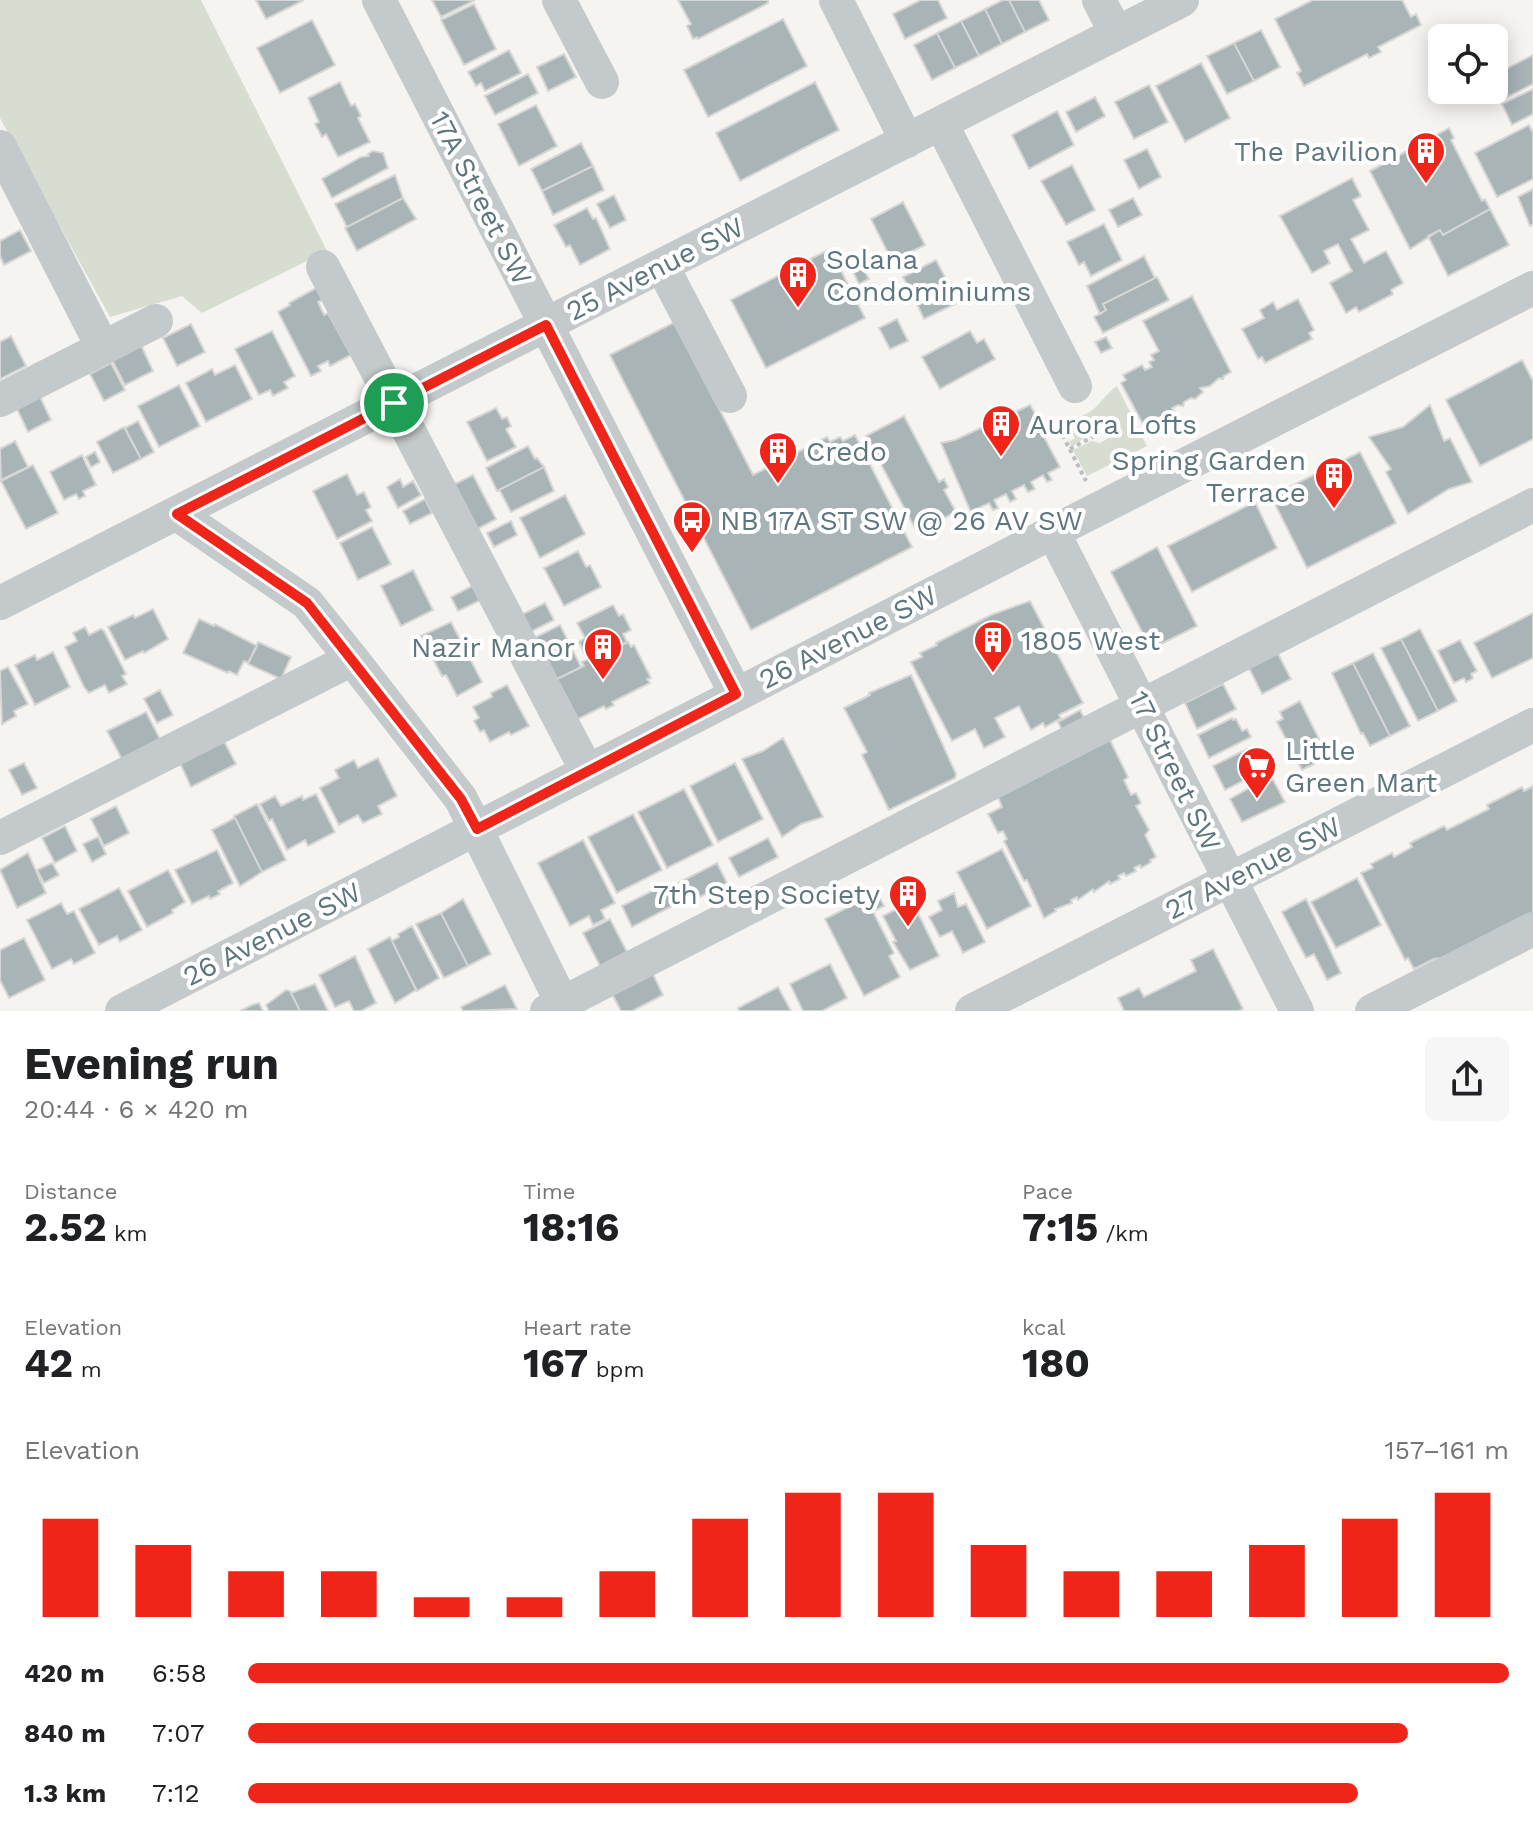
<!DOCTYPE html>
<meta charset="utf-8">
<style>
:root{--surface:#fff;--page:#f6f6f6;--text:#202124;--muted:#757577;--accent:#ee2518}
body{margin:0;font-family:"Work Sans",sans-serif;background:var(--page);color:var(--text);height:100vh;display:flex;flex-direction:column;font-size:30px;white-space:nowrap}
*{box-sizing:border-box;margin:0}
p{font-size:26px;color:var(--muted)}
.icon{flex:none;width:44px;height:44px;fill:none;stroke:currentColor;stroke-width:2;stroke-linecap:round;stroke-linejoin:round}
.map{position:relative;height:1011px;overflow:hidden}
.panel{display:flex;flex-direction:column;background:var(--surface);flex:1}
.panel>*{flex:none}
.fabs{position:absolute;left:1428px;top:24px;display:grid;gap:16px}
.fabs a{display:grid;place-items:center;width:80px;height:80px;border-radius:12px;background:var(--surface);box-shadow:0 4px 20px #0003;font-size:40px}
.pin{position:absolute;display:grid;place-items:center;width:68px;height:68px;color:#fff;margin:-34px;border:4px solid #fff;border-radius:50%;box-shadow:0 2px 8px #0007}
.round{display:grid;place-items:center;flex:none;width:84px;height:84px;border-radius:12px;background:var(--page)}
.overview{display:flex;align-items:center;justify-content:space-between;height:136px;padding:0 24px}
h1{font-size:44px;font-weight:700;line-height:60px}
.stats{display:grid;grid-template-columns:repeat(3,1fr);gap:12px;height:136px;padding:8px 24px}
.stats div{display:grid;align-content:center}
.stats b{font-size:40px;font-weight:700}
.stats small{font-size:22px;font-weight:400}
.stats p{font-size:22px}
.chart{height:224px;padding:16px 24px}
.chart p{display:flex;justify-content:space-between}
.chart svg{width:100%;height:144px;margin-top:8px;stroke:var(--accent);stroke-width:6}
ul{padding:0 24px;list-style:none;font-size:26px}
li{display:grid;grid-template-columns:128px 96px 1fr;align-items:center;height:60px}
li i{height:20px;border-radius:10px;background:var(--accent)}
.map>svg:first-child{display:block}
.green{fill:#d8ddd1}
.building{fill:#a8b4b6;stroke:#d6d6d4;stroke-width:2}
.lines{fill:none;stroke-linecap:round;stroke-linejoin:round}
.path{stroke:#bbbfc0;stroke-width:4;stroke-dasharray:4 4;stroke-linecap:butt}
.minor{stroke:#c4c9cb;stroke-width:34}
.route-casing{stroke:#fff;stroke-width:16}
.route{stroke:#ee2518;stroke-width:10}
.labels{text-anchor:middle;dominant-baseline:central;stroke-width:8;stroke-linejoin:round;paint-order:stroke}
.poi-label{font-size:28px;fill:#5e767e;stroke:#fff;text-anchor:start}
.street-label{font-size:28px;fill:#5e767e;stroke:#fff}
</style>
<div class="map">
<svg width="1533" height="1011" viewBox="0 0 1533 1011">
<rect width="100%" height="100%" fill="#f5f4f1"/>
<path class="green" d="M0,0H201L327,251L202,313L182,296L110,317L0,118Z
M1117,386L1147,446L1087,476L1073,450L1092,441L1100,443L1107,439L1110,431L1107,426L1098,423L1092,426L1089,434L1072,447L1069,442L1075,438L1071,432L1074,418C1097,414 1100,398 1117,386Z"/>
<path class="building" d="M256,0H304L266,19Z
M432,0H475L441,17Z
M678,0H768V3L698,39L697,37L693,39L687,26L691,24Z
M921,0H938L947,18L905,39L893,14Z
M1003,0H1009L1025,32L1002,44L985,9Z
M1009,0H1039L1049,20L1025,32Z
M1313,0H1402L1411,17L1416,14L1421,25L1378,47L1381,52L1369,58L1367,54L1304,86L1297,73L1301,71L1275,19Z
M474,4L496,49L464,65L441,20Z
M985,9L1002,44L979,56L961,21Z
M783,19L807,66L708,117L684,70Z
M312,20L335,65L280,93L257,48Z
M961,21L979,56L955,68L937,33Z
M1261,30L1280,67L1254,81L1234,43Z
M937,33L955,68L932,80L914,45Z
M1234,43L1254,81L1227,94L1207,56Z
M509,50L521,73L485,91L481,83L476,86L468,72Z
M564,54L576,77L548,91L537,67Z
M1533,55V84L1500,101L1494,90V75Z
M1201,63L1230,118L1185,142L1156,86Z
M528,74L538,93L495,115L485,96Z
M340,82L351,106L355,104L361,116L358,118L370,142L338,157L326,134L322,137L315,124L319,122L308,98Z
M815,82L839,130L740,181L716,133Z
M1149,85L1168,122L1134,139L1115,102Z
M1533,89V114L1512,125L1502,104Z
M1095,97L1105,116L1076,132L1066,112Z
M536,105L557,146L519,166L498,124Z
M1057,111L1074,145L1029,169L1012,135Z
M1529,125L1533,133V179L1497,197L1475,153Z
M1449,128L1454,138L1451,140L1482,201L1485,199L1490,209L1443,235L1440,230L1410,249L1370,171Z
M581,143L593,166L542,191L531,169Z
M1147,149L1161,177L1139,189L1124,160Z
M373,151L383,153L388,168L332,198L322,179L361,157L369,156L368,154Z
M1072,165L1095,210L1066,225L1041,181Z
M593,166L604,190L553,215L542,191Z
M395,175L403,198L347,227L335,204Z
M1352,178L1361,196L1353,200L1369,230L1351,239L1364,263L1386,251L1403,283L1391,290L1393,294L1359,312L1356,307L1346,313L1330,283L1352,271L1338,244L1324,251L1330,263L1312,273L1280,216Z
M1533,189V224L1530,226L1518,197Z
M614,195L626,220L610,228L597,204Z
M403,198L416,219L357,251L345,228Z
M1133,198L1142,215L1118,227L1109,210Z
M903,202L925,245L892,261L871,219Z
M587,208L593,219L596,218L610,249L580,265L570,245L566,247L554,225Z
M1490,209L1509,245L1448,276L1428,236L1440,230L1443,235Z
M1104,224L1122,260L1091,276L1084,262L1079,265L1067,242Z
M20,230L31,251L4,265L0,256V241Z
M830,249L865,318L766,368L731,300Z
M1144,256L1155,278L1103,304L1106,310L1100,314L1087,286Z
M936,260L947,281L914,298L903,277Z
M862,267L869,279L859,284L853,272Z
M1157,277L1169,300L1103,333L1094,317L1106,310L1103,304Z
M947,281L957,303L924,319L914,298Z
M318,287L324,299L318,302L324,315L328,313L351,355L330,366L328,361L318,366L321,371L311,376L278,312L290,305L289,303Z
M1192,296L1231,372L1224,376L1223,379L1219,378L1210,386L1200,388L1203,392L1195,399L1191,398L1184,402L1183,406L1178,405L1172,408L1175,413L1167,420L1163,418L1154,426L1145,428L1121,383L1126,380L1123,375L1142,365L1145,370L1152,367L1149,362L1154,360L1151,355L1159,351L1143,321Z
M1298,299L1314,330L1309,333L1312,339L1265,363L1262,357L1258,359L1242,329L1264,318L1260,310L1273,302L1277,310Z
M897,319L908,341L890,349L879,328Z
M675,322L753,475L827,437L830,442L840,437L843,441L855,435L912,547L751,630L610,355Z
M191,324L205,352L177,366L163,338Z
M272,331L295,376L284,382L288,388L273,396L270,390L259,395L235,349Z
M970,331L977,343L984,339L995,359L940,389L922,357Z
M11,336L26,366L0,379V342Z
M1106,337L1112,348L1101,353L1095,342Z
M141,345L153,371L125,385L112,360Z
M1522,360L1533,381V439L1480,466L1446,400Z
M111,363L125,390L104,401L90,374Z
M235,365L252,399L206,422L186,383L212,369L215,375Z
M179,385L200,426L159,447L138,406Z
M40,397L51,420L28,432L17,409Z
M1030,405L1041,424L1040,428L1047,431L1044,437L1060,467L1048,473L1052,480L1047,482L1043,475L1031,482L1035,489L1028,492L1024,485L1012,491L1016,499L1010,502L1006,494L994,500L998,508L993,510L989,503L977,509L980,514L973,517L941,443L955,440Z
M1430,405L1444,441L1450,438L1472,482L1449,489L1408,514L1386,472L1391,469L1369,437L1403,427Z
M496,408L502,419L507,417L511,426L506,429L516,447L487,461L467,422Z
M904,416L939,482L944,479L948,487L944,490L956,512L917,532L866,436Z
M138,421L154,452L141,459L125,428Z
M124,427L141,459L113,473L97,442Z
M15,441L28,467L1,480L0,449Z
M528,446L535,459L537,458L544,467L497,491L486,468Z
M95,452L100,462L91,467L86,457Z
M1360,452L1396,523L1307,568L1271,496Z
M82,455L96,485L83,491L85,496L79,499L76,494L64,500L50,472Z
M33,465L58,513L26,529L1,481Z
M544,467L554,491L511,512L500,491H497Z
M347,474L357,495L364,492L371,507L366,510L372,521L337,539L313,491Z
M473,475L496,519L472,532L449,487Z
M400,479L403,487L413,481L421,495L398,508L387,487Z
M565,495L585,534L540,558L520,518Z
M425,499L432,513L410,524L403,511Z
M1255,502L1277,548L1192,592L1168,546Z
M511,521L517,535L494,547L487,533Z
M372,527L391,564L358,580L340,543Z
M1157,547L1197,626L1151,649L1111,572Z
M578,551L586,567L590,565L601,587L564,606L544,568Z
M413,570L433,610L401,626L381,586Z
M474,585L481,600L458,611L451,597Z
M1030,601L1083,703L1059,715L1061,718L1045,727L1043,723L1031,730L1019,706L995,718L1005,737L984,748L975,729L952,741L911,662L922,657L920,653L937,645L936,643L991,615Z
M545,603L554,620L528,633L519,616Z
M613,605L619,616L623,614L631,630L623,634L627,642L598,657L595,651L586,656L579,642L585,638L577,623Z
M153,609L168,639L144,653L143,651L125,660L108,627L133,615L135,618Z
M1533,613V658L1492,678L1474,643Z
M199,619L214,626L215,624L257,646L248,663L244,661L237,675L229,671L228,673L183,653Z
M451,622L482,682L457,696L446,675L442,676L421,636Z
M560,625L581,667L557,679L536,637Z
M85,627L89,635L101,629L104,631L126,674L122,676L127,684L109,693L105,685L89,693L84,687L65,647L77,641L73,633Z
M1420,629L1457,701L1438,711L1401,639Z
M1401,639L1438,711L1418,721L1381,648Z
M1460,640L1477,671L1471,674L1473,678L1466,682L1464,678L1454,683L1438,651Z
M258,642L291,657L281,679L248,664Z
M628,642L631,647L634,645L651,678L647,679L650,683L612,702L614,705L606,709L604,706L578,719L557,679L584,666L582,662L591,658L592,660Z
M1276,650L1291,679L1262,694L1247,664Z
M53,652L70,687L35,705L15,665L35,655L37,660Z
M1373,653L1410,726L1390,736L1353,663Z
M1353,663L1390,736L1370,746L1363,733L1361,734L1332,673Z
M8,667L28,704L14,711L16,716L2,724L0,671Z
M911,675L956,774L955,778L889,810L862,755L867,752L844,708L870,695L869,693Z
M1223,684L1236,709L1197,729L1185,703Z
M507,685L529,726L511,735L509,732L490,742L484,730L480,732L474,721L479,718L473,707L492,697L491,693Z
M160,690L173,715L157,723L144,699Z
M1300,701L1328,757L1302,770L1277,722L1283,719L1280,712Z
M1080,710L1085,720L1063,732L1058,722Z
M146,712L162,743L124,763L107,731Z
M1232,718L1233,720L1236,719L1242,731L1247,729L1251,737L1209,758L1198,735Z
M783,738L823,817L801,824L782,837L742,759L763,751Z
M1110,740L1128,777L1124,780L1131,795L1136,793L1141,803L1136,806L1149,830L1145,835L1156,857L1150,860L1151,862L1141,868L1140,865L1134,868L1136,871L1126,876L1124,873L1118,876L1120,879L1110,884L1109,881L1094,892L1093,889L1078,900L1077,897L1071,900L1072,903L1055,909L1056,911L1044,918L1027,880L1024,881L1004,841L1007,839L1003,831L998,833L988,814L1002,807L998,797Z
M224,741L236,764L191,787L180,763Z
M1247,749L1251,757L1262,751L1271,767L1225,790L1213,766Z
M378,758L397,796L378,806L382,814L363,823L358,815L339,825L320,788L339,778L335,770L354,760L358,768Z
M24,763L37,788L22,795L9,770Z
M735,763L763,819L718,842L690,786Z
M1271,776L1285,802L1242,822L1230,799Z
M1533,786V922L1471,954L1434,959L1414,969L1408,958L1405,960L1361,873L1373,868L1371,864L1392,853L1394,857L1412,847L1410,843L1444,826L1447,830L1489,809L1487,805L1522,787L1524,791Z
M684,789L713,845L667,868L638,812Z
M316,794L335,832L308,846L305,840L287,850L272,819L269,821L260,804L275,796L281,806L302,796L303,800Z
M257,804L286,860L262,872L234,816Z
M116,806L129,833L104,846L91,819Z
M633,814L662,870L617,893L588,837Z
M234,816L262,872L240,886L212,830L233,819Z
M65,826L77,851L55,863L42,838Z
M98,837L106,854L92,862L83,844Z
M768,838L778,857L739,877L729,858Z
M583,840L615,903L601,910L605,919L593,925L589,916L570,926L538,863Z
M1002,849L1031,906L987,929L957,872Z
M217,850L233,883L218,891L220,894L210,899L209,896L192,904L175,870Z
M28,853L46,893L17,908L0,870Z
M52,863L59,875L44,883L37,870Z
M717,863L727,883L688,903L678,883Z
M168,870L185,902L172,910L173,913L147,927L128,891Z
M1357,878L1381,925L1336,948L1311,902Z
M909,881L914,892L899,900L893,888Z
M666,884L676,904L632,927L622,906Z
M119,888L142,930L120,942L117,936L99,945L79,909Z
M954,893L958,907L966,904L985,942L963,953L952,931L940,937L929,917L942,910L938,901Z
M866,898L894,953L889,956L900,977L864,996L825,919Z
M880,898L884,906L876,910L871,902Z
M463,899L491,954L468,966L441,913Z
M1306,899L1341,973L1327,980L1314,954L1306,958L1282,912Z
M912,901L939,956L910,970L893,942L896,941L883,916Z
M61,903L67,914L74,911L95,953L74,964L71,959L52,969L27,920Z
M441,913L468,966L444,978L416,924Z
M610,919L627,952L600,966L583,933Z
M412,926L439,978L417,991L392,941L399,937L398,934Z
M390,937L416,990L395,1003L368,949Z
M24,938L45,980L9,998L0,980V950Z
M1213,949L1243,1009L1238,1011H1124L1118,998L1139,988L1144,997L1196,971L1191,960Z
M355,956L376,1003L361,1011H354L349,1001L335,1007L319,975Z
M830,964L847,998L822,1011H803L790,984Z
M652,972L663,995L632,1011H621L611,992Z
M315,984L328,1011H300L291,993Z
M505,985L517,1009L463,1011L461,1007Z
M778,987L791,1011H739L738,1008Z
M286,990L290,991L300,1011H269L266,1005Z
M259,1003L263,1011H240L252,1005Z"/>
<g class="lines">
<path class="path" d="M1067,419L1064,438L1086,481
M1070,449L1100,433"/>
<path class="minor" d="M379,0L736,694
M559,0L602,82
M836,0L907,141
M1099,0L1116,33
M941,123L1075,386
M0,147L103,348
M662,266L730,396
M323,267L587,771
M0,400L156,321
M177,514L307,603L352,659L461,799L566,1011
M1053,532L1297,1011
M0,603L1182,0
M0,838L352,659
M122,1011L1053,532L1533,288
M547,1011L1533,505
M972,1011L1533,725
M1372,1011L1533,929"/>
</g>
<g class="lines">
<defs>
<path id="route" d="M546,325L736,694L477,829L461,799L307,603L177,514Z"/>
</defs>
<use href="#route" class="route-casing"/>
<use href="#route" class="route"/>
</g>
<defs>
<symbol id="building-pin" viewBox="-11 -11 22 30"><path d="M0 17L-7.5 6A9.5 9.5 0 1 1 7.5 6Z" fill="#ee2518" stroke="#fff"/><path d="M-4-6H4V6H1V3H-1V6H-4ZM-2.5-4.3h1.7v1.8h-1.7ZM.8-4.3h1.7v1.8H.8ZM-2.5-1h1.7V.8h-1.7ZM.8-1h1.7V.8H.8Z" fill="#fff"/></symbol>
<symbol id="bus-pin" viewBox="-11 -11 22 30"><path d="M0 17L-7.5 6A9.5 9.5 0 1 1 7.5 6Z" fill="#ee2518" stroke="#fff"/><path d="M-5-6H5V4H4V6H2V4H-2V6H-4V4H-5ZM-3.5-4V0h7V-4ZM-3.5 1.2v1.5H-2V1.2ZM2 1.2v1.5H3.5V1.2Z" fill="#fff"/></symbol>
<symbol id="supermarket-pin" viewBox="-11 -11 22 30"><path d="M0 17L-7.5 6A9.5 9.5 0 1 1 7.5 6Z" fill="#ee2518" stroke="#fff"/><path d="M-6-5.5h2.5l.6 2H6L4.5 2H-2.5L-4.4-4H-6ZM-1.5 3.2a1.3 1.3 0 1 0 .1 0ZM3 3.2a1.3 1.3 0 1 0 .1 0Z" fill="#fff"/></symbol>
</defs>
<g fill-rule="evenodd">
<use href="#building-pin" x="1404" y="129" width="44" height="60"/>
<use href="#building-pin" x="776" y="253" width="44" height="60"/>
<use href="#building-pin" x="979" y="402" width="44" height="60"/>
<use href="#building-pin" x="756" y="429" width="44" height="60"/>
<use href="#building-pin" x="1312" y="454" width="44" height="60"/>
<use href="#bus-pin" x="670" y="498" width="44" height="60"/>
<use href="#building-pin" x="971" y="618" width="44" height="60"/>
<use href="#building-pin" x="581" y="625" width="44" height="60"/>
<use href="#supermarket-pin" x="1235" y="744" width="44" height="60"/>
<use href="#building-pin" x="886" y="872" width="44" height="60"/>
</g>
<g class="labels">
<g class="poi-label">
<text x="1398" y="151" text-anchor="end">The Pavilion</text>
<text x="826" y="259">Solana<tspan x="826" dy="32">Condominiums</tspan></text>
<text x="1029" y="424">Aurora Lofts</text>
<text x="806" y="451">Credo</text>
<text x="1306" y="460" text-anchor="end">Spring Garden<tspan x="1306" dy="32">Terrace</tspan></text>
<text x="720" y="520">NB 17A ST SW @ 26 AV SW</text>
<text x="1021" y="640">1805 West</text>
<text x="575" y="647" text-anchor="end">Nazir Manor</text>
<text x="1285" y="750">Little<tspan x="1285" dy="32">Green Mart</tspan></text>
<text x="880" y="894" text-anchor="end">7th Step Society</text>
</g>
<g class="street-label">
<text transform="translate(481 198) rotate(63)">17A Street SW</text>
<text transform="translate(655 269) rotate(-27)">25 Avenue SW</text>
<text transform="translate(848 637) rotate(-27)">26 Avenue SW</text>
<text transform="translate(1175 771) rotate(64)">17 Street SW</text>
<text transform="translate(1253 868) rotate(-27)">27 Avenue SW</text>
<text transform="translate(272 934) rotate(-27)">26 Avenue SW</text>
</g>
</g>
</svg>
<div class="fabs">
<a><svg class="icon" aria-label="locate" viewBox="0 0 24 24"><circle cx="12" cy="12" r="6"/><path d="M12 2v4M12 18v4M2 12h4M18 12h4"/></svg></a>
</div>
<div class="pin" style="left:394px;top:403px;background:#1e9e55"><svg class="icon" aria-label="arrive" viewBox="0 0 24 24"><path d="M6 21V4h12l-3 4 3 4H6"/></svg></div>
</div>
<section class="panel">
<div class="overview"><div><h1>Evening run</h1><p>20:44 · 6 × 420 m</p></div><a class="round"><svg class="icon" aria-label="share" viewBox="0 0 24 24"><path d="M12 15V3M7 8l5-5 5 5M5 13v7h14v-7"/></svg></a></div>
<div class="stats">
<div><p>Distance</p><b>2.52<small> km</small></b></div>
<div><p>Time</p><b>18:16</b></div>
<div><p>Pace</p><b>7:15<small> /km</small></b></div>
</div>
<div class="stats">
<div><p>Elevation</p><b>42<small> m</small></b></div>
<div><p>Heart rate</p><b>167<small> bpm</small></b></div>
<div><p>kcal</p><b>180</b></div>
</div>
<div class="chart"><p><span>Elevation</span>157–161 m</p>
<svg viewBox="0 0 160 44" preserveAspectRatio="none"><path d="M5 44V14M15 44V22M25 44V30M35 44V30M45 44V38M55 44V38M65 44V30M75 44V14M85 44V6M95 44V6M105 44V22M115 44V30M125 44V30M135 44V22M145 44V14M155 44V6"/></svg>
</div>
<ul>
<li><b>420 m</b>6:58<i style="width:100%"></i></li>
<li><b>840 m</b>7:07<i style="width:92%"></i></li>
<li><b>1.3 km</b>7:12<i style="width:88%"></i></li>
</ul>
</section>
